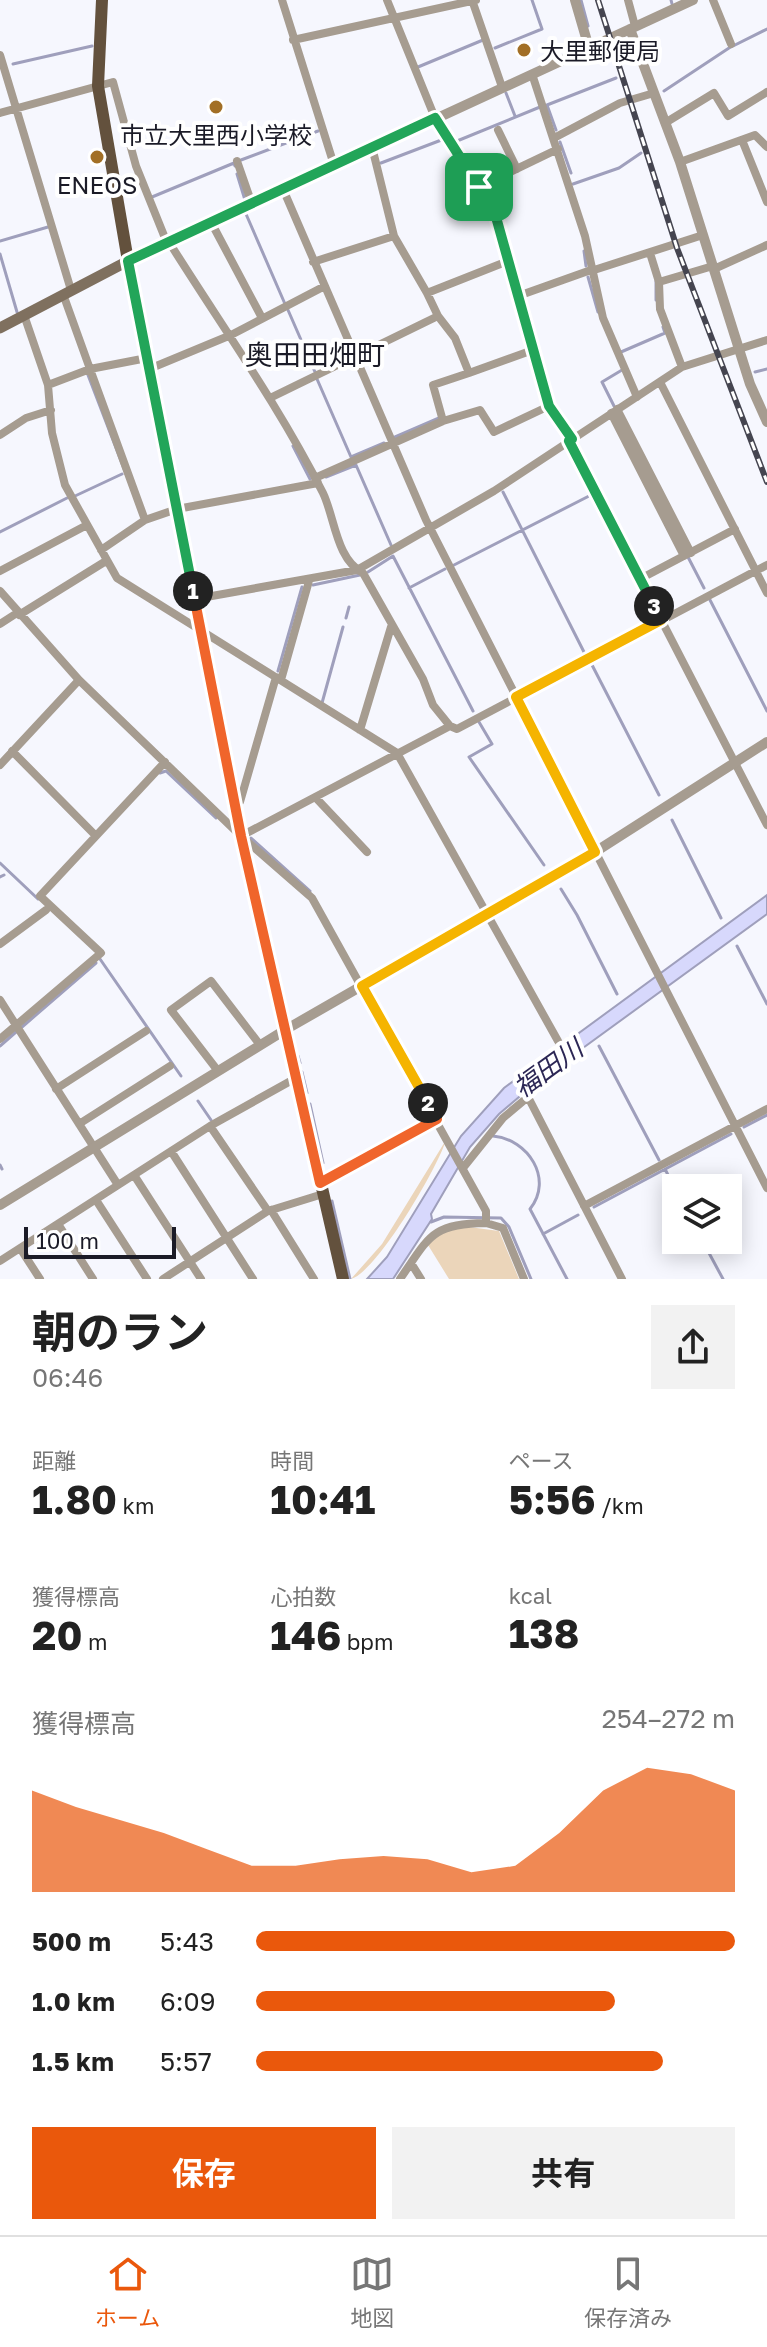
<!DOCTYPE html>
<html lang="ja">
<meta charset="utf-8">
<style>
:root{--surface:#fff;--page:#f2f2f2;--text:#222;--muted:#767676;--line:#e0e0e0;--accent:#ea580c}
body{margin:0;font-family:"Golos Text","Noto Sans JP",sans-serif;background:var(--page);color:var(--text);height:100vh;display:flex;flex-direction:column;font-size:30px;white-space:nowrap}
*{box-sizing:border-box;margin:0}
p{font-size:26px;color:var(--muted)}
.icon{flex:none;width:44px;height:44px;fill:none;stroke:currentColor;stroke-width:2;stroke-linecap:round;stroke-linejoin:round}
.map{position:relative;height:1279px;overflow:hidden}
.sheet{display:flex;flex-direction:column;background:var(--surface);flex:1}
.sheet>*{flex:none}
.controls{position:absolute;left:662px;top:1174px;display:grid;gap:16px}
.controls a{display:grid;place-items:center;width:80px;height:80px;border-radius:0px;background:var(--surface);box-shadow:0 4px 20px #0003;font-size:40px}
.scale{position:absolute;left:24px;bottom:20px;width:152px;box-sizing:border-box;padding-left:8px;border:4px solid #1b1b27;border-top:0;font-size:22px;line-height:28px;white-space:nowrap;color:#1b1b27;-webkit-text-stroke:6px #fff;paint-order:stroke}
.pin{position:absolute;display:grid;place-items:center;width:68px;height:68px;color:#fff;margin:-34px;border-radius:16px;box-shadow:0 4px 12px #0006}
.km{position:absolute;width:40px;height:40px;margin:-20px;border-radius:50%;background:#222;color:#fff;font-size:22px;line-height:40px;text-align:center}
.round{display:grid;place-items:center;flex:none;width:84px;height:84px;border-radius:0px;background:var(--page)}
.overview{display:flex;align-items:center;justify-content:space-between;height:136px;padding:0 32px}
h1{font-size:44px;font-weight:700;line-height:60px}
.stats{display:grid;grid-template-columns:repeat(3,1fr);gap:12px;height:136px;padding:8px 32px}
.stats div{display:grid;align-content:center}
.stats b{font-size:40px;font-weight:700}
.stats small{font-size:22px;font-weight:400}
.stats p{font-size:22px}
.chart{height:224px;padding:16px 32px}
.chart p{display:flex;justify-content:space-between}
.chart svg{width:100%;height:144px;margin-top:8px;fill:var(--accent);opacity:.7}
.action{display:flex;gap:16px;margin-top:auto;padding:16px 32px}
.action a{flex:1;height:92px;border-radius:0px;background:var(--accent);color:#fff;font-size:32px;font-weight:700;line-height:92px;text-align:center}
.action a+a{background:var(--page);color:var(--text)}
ul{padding:0 32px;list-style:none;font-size:26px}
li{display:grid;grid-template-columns:128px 96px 1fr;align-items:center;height:60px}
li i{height:20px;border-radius:10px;background:var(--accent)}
.dock{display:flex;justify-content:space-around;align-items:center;height:112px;border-top:2px solid var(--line);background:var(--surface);font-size:22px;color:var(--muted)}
.dock a{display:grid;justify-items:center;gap:4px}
.dock .selected{color:var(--accent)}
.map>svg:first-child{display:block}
.green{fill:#ebd5ba}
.water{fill:#d7d8fc;stroke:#9f9fbc;stroke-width:2}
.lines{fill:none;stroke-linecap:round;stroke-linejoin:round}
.stream{stroke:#9f9fbc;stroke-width:3}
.minor{stroke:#a69c90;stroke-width:8}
.tertiary{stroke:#a69c90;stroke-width:10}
.secondary{stroke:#7f705f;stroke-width:11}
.primary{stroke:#63513d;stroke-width:12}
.rail-casing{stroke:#454550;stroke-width:6}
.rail{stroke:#fff;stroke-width:3;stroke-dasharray:9;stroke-linecap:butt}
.split-1-casing{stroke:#fff;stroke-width:16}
.split-2-casing{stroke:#fff;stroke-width:16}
.split-3-casing{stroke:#fff;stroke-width:16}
.split-4-casing{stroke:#fff;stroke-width:16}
.split-1{stroke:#22a559;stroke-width:10}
.split-2{stroke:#f0652b;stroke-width:10}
.split-3{stroke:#f5b400;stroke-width:10}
.split-4{stroke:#22a559;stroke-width:10}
.poi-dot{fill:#a26f26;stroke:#fff;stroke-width:3}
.labels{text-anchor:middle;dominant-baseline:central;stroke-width:8;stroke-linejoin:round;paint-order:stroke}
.poi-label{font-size:24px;fill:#1b1b27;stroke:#fff}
.water-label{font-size:26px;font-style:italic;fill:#2c2755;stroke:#fff}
.quarter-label{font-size:28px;fill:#1b1b27;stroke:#fff}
</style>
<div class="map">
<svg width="767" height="1279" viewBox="0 0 767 1279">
<rect width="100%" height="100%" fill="#f6f7fe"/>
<path class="green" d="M446,1140C438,1167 377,1272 351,1279L382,1244Z
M469,1227L499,1231L519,1279H449L428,1245L445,1230Z"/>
<path class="water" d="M767,895V914L539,1080L499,1114L470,1147L431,1214L432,1219L393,1279H367L387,1257L461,1136L504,1088Z"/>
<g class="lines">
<path class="stream" d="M581,0L588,26
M671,0L672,4
M495,48L542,29L532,0
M13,64L92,46
M418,67L483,40
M664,91L729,48L767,29
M506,93L515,116
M556,130L547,105L616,78
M457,141L540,107
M560,142L571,173
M241,160L318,131
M381,163L444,139
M237,174L245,200
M573,184L619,168L641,153
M152,197L234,163L235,166
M246,214L285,304
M0,241L48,227
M584,251L586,266
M0,254L17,312
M588,277L598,312
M656,300V281
M288,310L315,372
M621,352L665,333L663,327
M755,372L767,369
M88,375L126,474
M317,379L351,457L384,443
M614,406L602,382L622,370
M395,437L439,418
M293,446L310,479
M326,477L356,465L391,545
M503,492L585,654
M75,496L122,474
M0,532L67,498
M688,557L704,588
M454,565L591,495L569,452
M368,572L393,556L473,711
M313,585L360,575
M409,588L445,569
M710,600L767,711
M346,618L349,607
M591,663L659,795
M278,671L302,587
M322,703L343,627
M479,722L492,744L469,757L544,865
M160,773L166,771L216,818
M672,820L721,918
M251,838L310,891
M0,863L38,899
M0,877L4,875
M561,889L577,915L617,994
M737,946L767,1004
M100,959L181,1076
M22,1027L96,963
M0,1046L16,1032
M599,1046L659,1160
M298,1056L300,1063
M302,1072L307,1093
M198,1101L211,1120
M310,1104L323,1163
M744,1127L767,1115
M493,1136C528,1139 554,1179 530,1209L567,1279
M0,1165L2,1169
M665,1169L676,1191
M332,1201L350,1279
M594,1207L731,1134
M431,1222L444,1217L501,1218L509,1227L531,1279
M543,1234L578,1215
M702,1240L723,1279"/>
<path class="minor" d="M282,0L334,165
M387,0L435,118L496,217L549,406L572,439
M472,0L502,87
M628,0L635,26
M713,0L731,44
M293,40L476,0
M0,55L71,290
M532,74L585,236L603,318L637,397
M0,113L113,82L136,166L167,243
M665,123L714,93L728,116L767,92
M498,130L517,169
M554,138L620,103L654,93
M742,140L767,202
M372,147L394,236L427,293L508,261
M237,161L252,204
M680,162L755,135L767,147
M479,187L558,149
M283,189L426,520L767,1188
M211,222L262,318
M169,242C221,325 278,404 323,493C335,518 336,559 363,573L423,679L433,705L450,726
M650,253L659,282L660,309L682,367
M313,262L394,236
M714,269L767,245
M591,271L703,235
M659,282L713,266
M63,294L90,369L147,358
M518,296L591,270
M24,315L48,385L52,433L65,485L117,578L397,753L558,1041
M438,316L455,338L469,373L533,350
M149,369L231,335L323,287
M660,382L767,593
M48,385L90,369L145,520
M270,398L438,316L427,293
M617,409L691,553
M611,413L684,556
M443,421L480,410L494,432L549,406
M0,435L26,418L51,410
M569,441L767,825
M315,478L443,421L433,385L469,373
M101,550L145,520L177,509L318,483
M0,571L87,525
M640,579L735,529
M0,591L79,680L241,836L312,898L486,1211V1223L503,1228L524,1279
M195,599L357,570L494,491L682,367L767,340
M19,615L106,561
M0,624L17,613
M281,680L309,581
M360,730L391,627
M12,751L96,836
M0,765L79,680
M316,798L367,852
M234,803L240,802L276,677
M241,836L450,726L457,729L767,565
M0,944L46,910
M0,1000L118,1185
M0,1039L101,953L40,896L165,762
M218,1071L171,1010L211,981L260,1045
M56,1089L146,1031
M79,1124L170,1066
M210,1126L268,1211
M171,1151L253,1279
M463,1168L503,1118L528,1097L622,1279
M134,1175L201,1279
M320,1183L437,1119
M96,1200L147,1279
M584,1206L767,1109
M271,1210L314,1279
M58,1224L93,1279
M20,1248L40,1279
M0,1261L210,1126L296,1078
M411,1263L421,1279
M163,1279L268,1211L323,1194
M400,1279C430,1236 431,1224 486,1223"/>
<path class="tertiary" d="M575,0L589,48
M630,29L680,162L750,384L767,422
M128,261L693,0
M0,1205L285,1030L595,852L767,742"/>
<path class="secondary" d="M0,328L128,261"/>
<path class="primary" d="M102,0L98,86L128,261L241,836L343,1279"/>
<defs>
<path id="rail" d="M598,0L677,248L767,482"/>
</defs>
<use href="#rail" class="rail-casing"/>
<use href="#rail" class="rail"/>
</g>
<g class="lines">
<defs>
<path id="split-1" d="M193,591L128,261L435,118L479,187"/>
<path id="split-2" d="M193,591L241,836L320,1183L437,1119L428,1103"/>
<path id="split-3" d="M428,1103L362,986L595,852L516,697L661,620L654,606"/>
<path id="split-4" d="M479,187L496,217L549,406L572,439L569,441L654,606"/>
</defs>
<use href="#split-1" class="split-1-casing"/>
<use href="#split-2" class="split-2-casing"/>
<use href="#split-3" class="split-3-casing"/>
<use href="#split-4" class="split-4-casing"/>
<use href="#split-1" class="split-1"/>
<use href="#split-2" class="split-2"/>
<use href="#split-3" class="split-3"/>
<use href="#split-4" class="split-4"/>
</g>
<g class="poi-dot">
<circle cx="524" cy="50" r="8"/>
<circle cx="216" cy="107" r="8"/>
<circle cx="97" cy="157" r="8"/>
</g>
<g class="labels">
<g class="poi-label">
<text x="540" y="50" text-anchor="start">大里郵便局</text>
<text x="216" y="134">市立大里西小学校</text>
<text x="97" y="184">ENEOS</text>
</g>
<g class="water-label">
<text transform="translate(548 1068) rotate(-36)">福田川</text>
</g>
<g class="quarter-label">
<text x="315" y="354">奥田田畑町</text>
</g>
</g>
</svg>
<div class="controls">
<a><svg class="icon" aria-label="layers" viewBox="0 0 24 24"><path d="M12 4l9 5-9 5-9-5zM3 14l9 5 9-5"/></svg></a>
</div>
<div class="scale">100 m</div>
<div class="pin" style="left:479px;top:187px;background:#1e9e55"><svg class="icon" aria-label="arrive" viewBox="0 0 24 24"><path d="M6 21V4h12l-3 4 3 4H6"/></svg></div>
<b class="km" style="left:193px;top:591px">1</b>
<b class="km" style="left:428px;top:1103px">2</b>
<b class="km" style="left:654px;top:606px">3</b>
</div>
<section class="sheet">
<div class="overview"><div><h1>朝のラン</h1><p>06:46</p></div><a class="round"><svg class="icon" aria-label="share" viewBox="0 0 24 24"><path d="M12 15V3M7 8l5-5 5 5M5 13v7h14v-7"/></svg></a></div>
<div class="stats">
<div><p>距離</p><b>1.80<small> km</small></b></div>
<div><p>時間</p><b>10:41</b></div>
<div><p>ペース</p><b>5:56<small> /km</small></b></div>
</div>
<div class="stats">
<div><p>獲得標高</p><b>20<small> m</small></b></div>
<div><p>心拍数</p><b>146<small> bpm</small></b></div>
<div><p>kcal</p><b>138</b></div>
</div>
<div class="chart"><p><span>獲得標高</span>254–272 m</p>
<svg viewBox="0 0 160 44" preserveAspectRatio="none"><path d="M0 44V13L10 18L20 22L30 26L40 31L50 36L60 36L70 34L80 33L90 34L100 38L110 36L120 26L130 13L140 6L150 8L160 13V44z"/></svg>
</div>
<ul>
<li><b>500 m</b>5:43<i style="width:100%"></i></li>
<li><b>1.0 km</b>6:09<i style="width:75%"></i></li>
<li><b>1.5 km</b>5:57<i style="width:85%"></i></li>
</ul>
<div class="action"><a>保存</a><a>共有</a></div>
</section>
<nav class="dock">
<a class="selected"><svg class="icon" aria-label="home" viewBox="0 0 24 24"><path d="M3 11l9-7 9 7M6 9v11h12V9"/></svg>ホーム</a>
<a><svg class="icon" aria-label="map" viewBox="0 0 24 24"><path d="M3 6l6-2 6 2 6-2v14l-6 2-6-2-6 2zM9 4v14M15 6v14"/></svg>地図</a>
<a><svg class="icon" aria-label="saved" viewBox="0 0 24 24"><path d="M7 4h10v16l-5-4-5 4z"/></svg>保存済み</a>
</nav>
